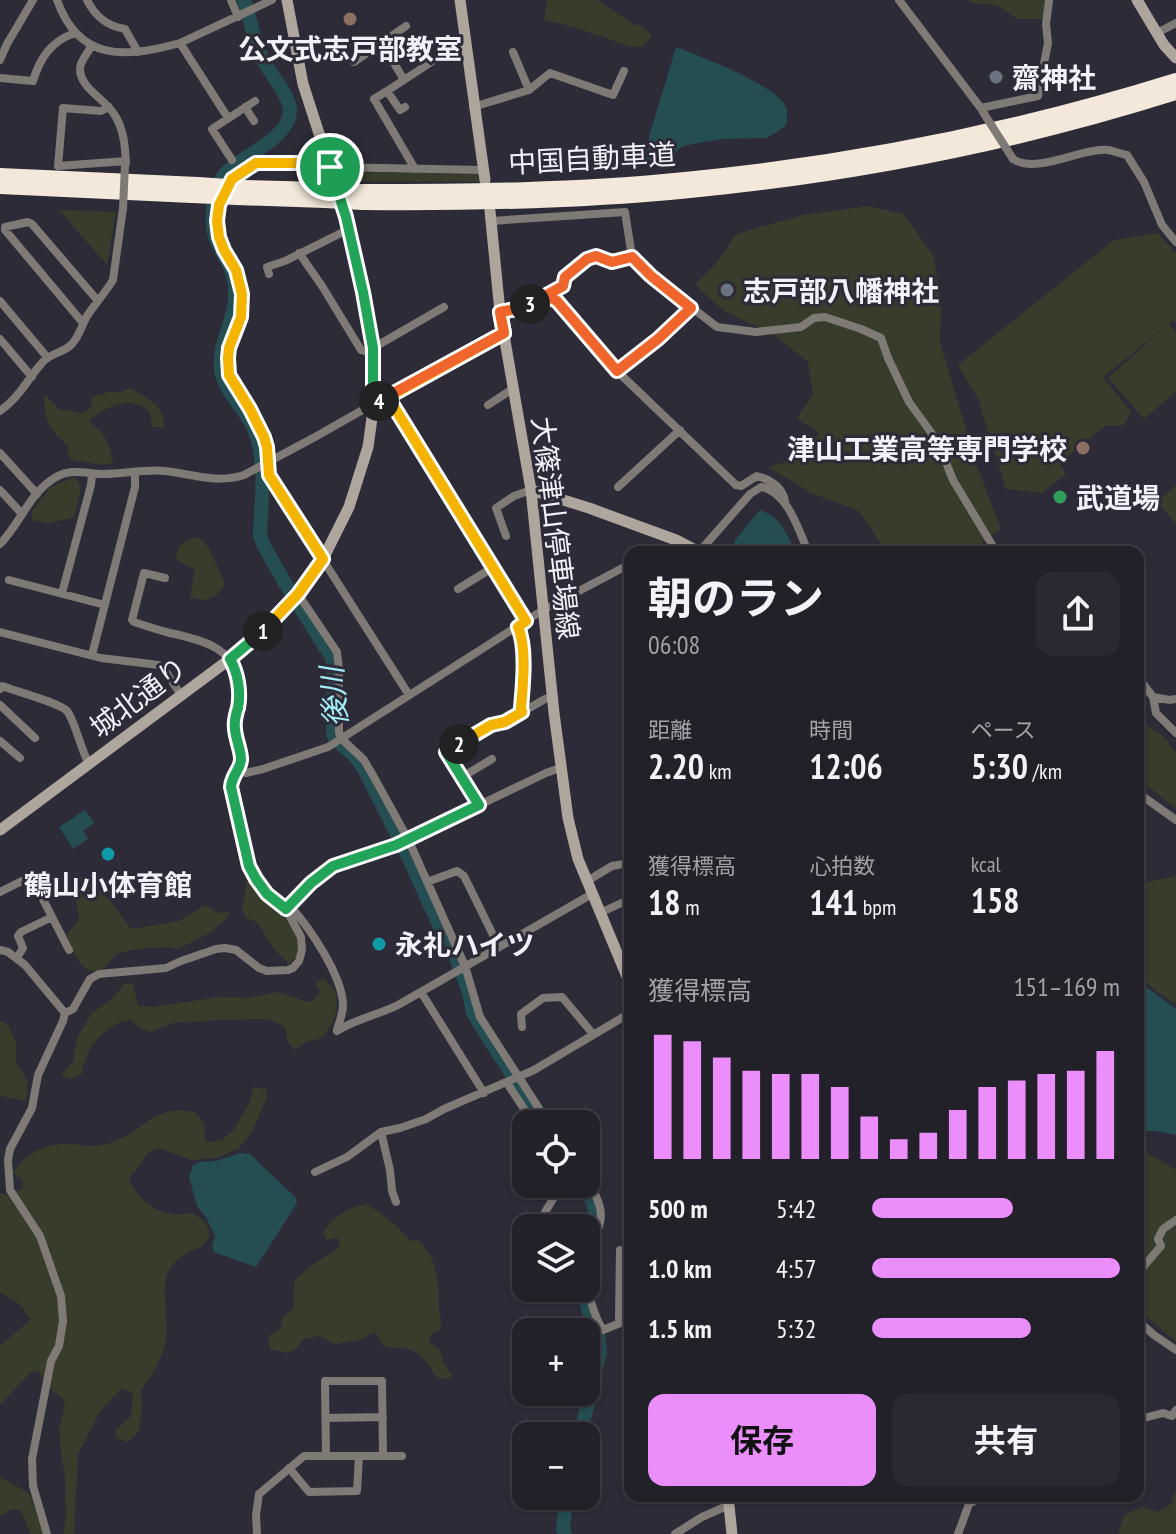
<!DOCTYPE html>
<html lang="ja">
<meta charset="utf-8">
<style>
:root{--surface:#222029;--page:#2a2831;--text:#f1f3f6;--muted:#a2a3a8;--line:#3f3e46;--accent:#eb8dfb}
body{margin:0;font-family:"PT Sans Narrow","Noto Sans JP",sans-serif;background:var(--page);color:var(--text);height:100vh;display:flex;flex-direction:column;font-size:30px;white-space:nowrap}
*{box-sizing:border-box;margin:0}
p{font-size:26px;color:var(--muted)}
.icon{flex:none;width:44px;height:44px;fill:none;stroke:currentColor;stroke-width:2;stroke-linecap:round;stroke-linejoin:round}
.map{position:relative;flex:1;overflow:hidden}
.side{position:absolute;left:624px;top:546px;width:520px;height:956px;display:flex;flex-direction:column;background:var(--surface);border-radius:16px;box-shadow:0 2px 6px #0004,0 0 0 2px var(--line)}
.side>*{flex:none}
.fabs{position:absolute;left:512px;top:1110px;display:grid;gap:16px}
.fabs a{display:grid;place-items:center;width:88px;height:88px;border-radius:16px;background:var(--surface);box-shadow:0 2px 6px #0004,0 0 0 2px var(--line);font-size:40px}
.pin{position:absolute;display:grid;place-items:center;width:68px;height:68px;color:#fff;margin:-34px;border:4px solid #fff;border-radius:50%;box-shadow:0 2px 8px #0007}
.km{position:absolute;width:40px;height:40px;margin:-20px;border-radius:50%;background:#222;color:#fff;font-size:22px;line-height:40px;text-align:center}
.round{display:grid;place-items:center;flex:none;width:84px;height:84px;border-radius:16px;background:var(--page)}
.head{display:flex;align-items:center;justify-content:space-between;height:136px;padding:0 24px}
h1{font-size:44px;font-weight:700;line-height:60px}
.metrics{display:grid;grid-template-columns:repeat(3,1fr);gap:12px;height:136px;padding:8px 24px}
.metrics div{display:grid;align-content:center}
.metrics b{font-size:34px;font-weight:700}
.metrics small{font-size:22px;font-weight:400}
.metrics p{font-size:22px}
.chart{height:224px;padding:16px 24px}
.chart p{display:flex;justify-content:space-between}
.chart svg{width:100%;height:144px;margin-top:8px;stroke:var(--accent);stroke-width:6}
.cta{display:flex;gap:16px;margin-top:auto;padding:16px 24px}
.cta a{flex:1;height:92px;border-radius:16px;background:var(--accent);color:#111;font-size:32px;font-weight:700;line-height:92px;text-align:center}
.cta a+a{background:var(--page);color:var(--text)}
ul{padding:0 24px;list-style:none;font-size:26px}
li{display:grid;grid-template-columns:128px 96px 1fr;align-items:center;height:60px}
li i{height:20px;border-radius:10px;background:var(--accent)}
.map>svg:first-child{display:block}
.green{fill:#383c2b}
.water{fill:#254e53}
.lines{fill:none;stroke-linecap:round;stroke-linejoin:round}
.river{stroke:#254e53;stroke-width:14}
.street{stroke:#7f7a75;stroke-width:8}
.secondary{stroke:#aea69d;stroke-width:11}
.highway{stroke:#f3e8d9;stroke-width:14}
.street-bridge{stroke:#7f7a75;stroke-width:8}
.highway-bridge{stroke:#f3e8d9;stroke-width:14}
.split-1-casing{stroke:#fff;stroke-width:16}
.split-2-casing{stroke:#fff;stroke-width:16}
.split-3-casing{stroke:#fff;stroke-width:16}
.split-4-casing{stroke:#fff;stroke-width:16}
.split-5-casing{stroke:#fff;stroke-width:16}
.split-1{stroke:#f5b400;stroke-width:10}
.split-2{stroke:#22a559;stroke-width:10}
.split-3{stroke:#f5b400;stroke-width:10}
.split-4{stroke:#f0652b;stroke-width:10}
.split-5{stroke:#22a559;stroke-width:10}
.education-dot{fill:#8d6e63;stroke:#2d2b37;stroke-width:3}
.worship-dot{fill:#6b7280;stroke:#2d2b37;stroke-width:3}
.leisure-dot{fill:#2e9e5b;stroke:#2d2b37;stroke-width:3}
.culture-dot{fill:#0f9aa8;stroke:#2d2b37;stroke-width:3}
.labels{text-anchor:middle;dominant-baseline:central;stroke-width:6;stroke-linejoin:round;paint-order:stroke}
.poi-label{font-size:28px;font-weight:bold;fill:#f2f0f9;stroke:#2d2b37;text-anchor:start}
.street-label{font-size:28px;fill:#f2f0f9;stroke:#2d2b37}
.water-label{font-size:30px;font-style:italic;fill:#a2eef9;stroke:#2d2b37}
</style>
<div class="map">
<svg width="1176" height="1534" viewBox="0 0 1176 1534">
<rect width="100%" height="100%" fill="#2d2b37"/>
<path class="green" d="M547,0H597L633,24L641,26L652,35L643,47H631L570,26L544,20Z
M968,0H1048L1052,13L1045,19H1017L997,5L973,3Z
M356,172L480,174L481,182L355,181Z
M868,206L904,214L934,257L941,310L940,342L977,466L1001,529L983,542L981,552H886L859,511L811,493L768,467L799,458L819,433L797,418L813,394L808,362L775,336L723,310L695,285L717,262L736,234L803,215Z
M59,210L116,212L107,265Z
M1158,233L1176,254V323L1173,320L1169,324L1176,332V391L1144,419L1108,378L1165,327L1103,377L1131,412L1124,425L1105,426L1059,463L1066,474L1042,493L1006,489L978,399L958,365L1114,240Z
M130,388C147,399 166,405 164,428L152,427L150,412C127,393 110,406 89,420C92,424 95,427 99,430C108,439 111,451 113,463L102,465L71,460L67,452L68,445C51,434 41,415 45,395L59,409L84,413L91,407L92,397L108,392H122Z
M72,478L77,479L81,489L74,518L47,523L32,520V511L51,487Z
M1176,485V524L1157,502Z
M199,537L209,548L225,583C217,599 207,603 190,597L195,570L176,559C179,542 183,541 199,537Z
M1138,719L1164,737L1176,753V809L1138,778Z
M85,876C103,891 117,909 131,929L179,921L205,905L218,913L230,912C221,930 194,942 176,949C166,946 125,949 115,955C110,959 108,966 102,969C81,980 73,949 67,935L79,919L72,880Z
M1176,876V1004L1156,991L1138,974V879L1147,882Z
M247,879L264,901L282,910L286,915L298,939V955L289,964L274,949L257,922L246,918L242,909Z
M324,978L336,992L337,1010L332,1024L322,1038L306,1042L294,1050L287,1040L285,1027L268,1019L219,1020L173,1023L151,1032L141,1029L131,1020C106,1023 84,1049 82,1074L71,1079L61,1075L73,1061L78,1036L92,1013L112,999L124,984L133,983L138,1006L153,1007L219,997L248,998L277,992L308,1002L313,1001L320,992L315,983Z
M0,1021L8,1025L16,1043V1063L28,1081L26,1101L0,1096Z
M253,1087L266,1089L267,1097L252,1132L239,1148L217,1158L191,1160L159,1148L148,1153L137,1169L129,1177C132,1193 155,1213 172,1214C179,1215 186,1213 193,1213L206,1223L210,1235L203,1246C147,1267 170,1295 166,1340C165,1354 150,1378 141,1390L142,1409L139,1431L128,1442L116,1438V1430L131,1416L133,1394L122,1388L101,1410L78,1454L74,1534H63L66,1520L65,1477L61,1453L59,1429L65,1405L62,1398L48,1387L38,1371L30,1373L0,1405V1346L30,1320L22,1306L0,1292V1193L7,1195L22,1189L23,1180L13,1173C24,1154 44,1144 66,1144C84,1144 98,1149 115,1141C147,1128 155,1104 195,1112L204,1124L205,1140L208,1143L223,1139L234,1130L251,1100Z
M1138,1147L1176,1170V1342L1140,1311L1138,1312Z
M367,1204L396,1225L410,1241L418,1240C437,1256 439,1282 439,1305C439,1315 443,1319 440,1330L431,1334L429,1341L439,1349L444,1363L452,1375L449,1379L437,1378C431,1370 425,1357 416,1352C409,1348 392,1348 383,1346L379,1337L374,1332L361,1340L335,1344L319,1336L304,1339L296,1349L286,1353L270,1349L268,1336L280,1329L283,1317L293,1309L295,1280L309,1267L340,1247L338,1238L326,1240L323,1233C332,1216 348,1208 367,1204Z
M0,1477L29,1493L44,1534H31L21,1511L13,1509L0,1516Z
M1174,1493H1176V1534H1118L1124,1515L1142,1507L1158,1512L1171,1504Z"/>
<path class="water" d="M676,47C700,56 776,85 786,107C788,112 787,120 786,126L767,138L721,139L683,146L662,163L641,164Z
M760,510C780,516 787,535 796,552H733L735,540Z
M85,810L94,823L83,831L88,839L73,849L59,827Z
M1138,981L1176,1009V1135L1156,1131H1138Z
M241,1153L250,1154L296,1198L297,1203L256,1267L214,1252L212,1246L215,1236L206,1217L197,1206L189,1177L193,1165L200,1162L216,1161Z"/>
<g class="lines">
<path class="river" d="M244,0C251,19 253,40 262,58C269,73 290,95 290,111C290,138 242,156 226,173C217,183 214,199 213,212C209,248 232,255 235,286C238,317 218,341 221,369C224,391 244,408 253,427C268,460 261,500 260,535L264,546L285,583L332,658L334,674L333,733L335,739L356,757L365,771L408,856L439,925L450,941L469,992L473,1013L543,1124
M583,1184C601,1211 598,1224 586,1253
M580,1436L600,1352L598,1331L588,1309L583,1288
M565,1534L563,1528L567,1496"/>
<path class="street" d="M57,0C79,62 125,58 180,43L272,0
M87,0C95,16 106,26 125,29L138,52
M231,0L238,17
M899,0L983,111
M1157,33L1176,23
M180,43L228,118
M382,43L404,80
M91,46C88,54 80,60 80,69C80,88 105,99 114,114C124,129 125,146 126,163
M0,60L7,44L33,0
M354,62L406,26
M0,78L33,81C40,58 51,41 75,33
M529,90L550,73L613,95L624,71
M387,91L374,99L415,169
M109,107L101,111L63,108L58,166L126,161
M245,107L254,121
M405,107L400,110L387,91L465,40
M473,107L529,90L513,52
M981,108L1038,96L1048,43L1046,24L1049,0
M1013,159C1037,175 1082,147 1108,150C1114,151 1121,154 1127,155L1144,182L1162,225L1176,242
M232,160L212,129L255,101
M329,163C314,163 267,159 256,163C229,172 213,207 219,234C221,245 226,252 232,261C237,269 240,280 241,290C246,319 225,340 228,368C230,385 254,414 262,433C268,446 266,460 269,475L409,695
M330,167L483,170
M491,221L625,212L632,257L612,262L596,256C582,261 566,271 563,286L547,296
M299,253L322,286L361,350L373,353
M632,257L651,276L717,327L756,332L801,327L814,318L825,317L861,329L881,338L888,358L909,402L938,442L953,480L994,548L1012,552
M269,274L267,267L285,261L349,229
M0,301L47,357
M500,312L516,309L547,296L557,301L617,371L736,485L741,486L757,476C771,480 783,487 785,502
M83,323L5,230V227L28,222L32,224L98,301
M0,339L32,377
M373,348L444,307
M617,371L658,339L691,308
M388,397L526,621
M488,405L514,388
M0,411C19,398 27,380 41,364C49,353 64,353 72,344C79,336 82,325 87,316C95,304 105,293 113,280L123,208
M0,453L37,494
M618,487L680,430
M0,490L22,514
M506,536L496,508L514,496L531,490
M0,544C19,525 28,497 50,481C54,478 61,474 66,473C78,470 91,474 103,474C123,474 145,469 165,471C192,474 216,484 244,475L315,437L373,404
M694,552H699L750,494L761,487C787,491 799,530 808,552
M9,580L105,605
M458,589L492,568
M62,593L91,485L92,474
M298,594L337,652L339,669V733L345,742L364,760L375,779L408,839L465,966L480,1017L549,1124
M518,627C527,647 523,685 521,708L522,712
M0,632L101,658L159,665L164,669L181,695
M92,655L135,487V473
M1138,677L1153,697L1170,700L1176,699
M0,689L2,686C15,691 60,703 67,711C75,721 81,750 89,764
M1153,697L1156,713L1176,733
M0,705L35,738
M0,741L20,758
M237,770L246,773L263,769L328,747L543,610L630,564
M462,777L492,759
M1138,793L1176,820
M479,805L446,752L491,725L505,722L545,699L552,697
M587,881L612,866L630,863
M427,882L457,871L464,876L499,947
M0,892L28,878H32L69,950
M290,906C309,927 343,976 343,1006C343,1014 339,1022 337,1030
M286,909L311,883L333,866L396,845L546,773L560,768
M600,913L630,899
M0,950L8,952L25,965L65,1013
M17,958L23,948L18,936L21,932L52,917
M421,992L484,1093
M522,1027L521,1014L543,998L562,997L593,1034
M337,1031C355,1019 378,1015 398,1005L592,894
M507,1083L534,1124
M381,1132L390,1170L392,1191L396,1202
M315,1172L347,1157L381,1132L400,1128L426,1119L444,1109L534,1070L630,1013
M586,1179C614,1221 595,1222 589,1263C585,1285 591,1310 603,1330L630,1319
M552,1228L545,1212L553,1199L560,1184
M620,1250L619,1318L621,1322
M520,1256L526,1253
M1138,1273L1161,1246L1158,1239L1163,1229L1176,1220
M1138,1321L1154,1335L1176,1350
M326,1418L383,1417
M1144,1418L1163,1413L1172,1416L1176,1410
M326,1456L325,1381H382L383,1456
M289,1468L309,1492L357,1491L359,1456
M47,1534L33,1486L32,1459L51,1361L59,1346L63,1321L61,1296L40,1236L10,1190L8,1160L10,1149L32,1108L38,1075L63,1021L65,1013L73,1009L90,979L99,974L166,968L181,961L216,949L225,948L236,950L259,968L267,971L288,970L293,968L299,961L302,950L301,937L286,909L267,894L256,879L249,866L247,856L231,787C232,773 242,768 241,759C241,747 234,735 235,722C235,716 238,710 239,704C239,696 238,687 237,679C233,646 197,639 170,633C158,630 146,626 134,622L132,620L144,573L165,578
M257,1534L256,1515L259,1494L304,1456H402
M675,1534L702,1517L729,1505
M958,1534L969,1504L982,1496"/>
<path class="secondary" d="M460,0L485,180
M1137,0L1164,45L1176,58
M490,211L500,312L531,490L554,713L568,818L578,859L630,984
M373,404L504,333
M531,490L589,508L676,540L699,552
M0,830L230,659L272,623L298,594L323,559L349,507L368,447L372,418L373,348L363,292L346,217L303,84L287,0
M728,1496L732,1534"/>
<path class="highway" d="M0,175L198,184
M0,187L192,196
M242,187L320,189
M359,191C468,191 577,190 685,179C852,163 1016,130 1176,80
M237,198L325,201
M363,203C472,204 582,202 690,191C855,175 1018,143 1176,93"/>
<path class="street-bridge" d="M983,112L1013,159
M123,208L125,165"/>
<path class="highway-bridge" d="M198,184L242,187
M320,189L359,191
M192,196L237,198
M325,201L363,203"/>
</g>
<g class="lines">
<defs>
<path id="split-1" d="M263,631L298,594L323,559L269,475L267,447L264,437L250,409L229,375L228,358L229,348L241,317L242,294L236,270L224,250L219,237L217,221L219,205L232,179L256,163H329L330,167"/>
<path id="split-2" d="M263,631L230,659C238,673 241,692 238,708C237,710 235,719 235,721C233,734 240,745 241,758C242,768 232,774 231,787L249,866L256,879L267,894L286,909L311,883L333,866L396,845L479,805L446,752L459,744"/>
<path id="split-3" d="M459,744L491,725L505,722L522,712L521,708C523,685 527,647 518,627L526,621L388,397L504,333L500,312L516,309L530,304"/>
<path id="split-4" d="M379,401L504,333L500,312L516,309L547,296L557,301L617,371L658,339L691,308L651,276L632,257L612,262L596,256L587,259L565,277L563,286L530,304"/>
<path id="split-5" d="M330,167L346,217L363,292L373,348V404L379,401"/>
</defs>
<use href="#split-1" class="split-1-casing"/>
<use href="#split-2" class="split-2-casing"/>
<use href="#split-3" class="split-3-casing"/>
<use href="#split-4" class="split-4-casing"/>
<use href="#split-5" class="split-5-casing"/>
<use href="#split-1" class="split-1"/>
<use href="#split-2" class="split-2"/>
<use href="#split-3" class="split-3"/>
<use href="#split-4" class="split-4"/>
<use href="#split-5" class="split-5"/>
</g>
<g class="education-dot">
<circle cx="350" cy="19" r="8"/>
<circle cx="1083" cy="448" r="8"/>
</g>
<g class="worship-dot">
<circle cx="996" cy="77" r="8"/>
<circle cx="727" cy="290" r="8"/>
</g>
<circle class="leisure-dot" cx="1060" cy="497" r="8"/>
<g class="culture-dot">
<circle cx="108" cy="854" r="8"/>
<circle cx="379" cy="944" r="8"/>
</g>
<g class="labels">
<g class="poi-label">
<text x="350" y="48" text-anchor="middle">公文式志戸部教室</text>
<text x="1012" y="77">齋神社</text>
<text x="743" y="290">志戸部八幡神社</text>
<text x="1067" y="448" text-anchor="end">津山工業高等専門学校</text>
<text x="1076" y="497">武道場</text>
<text x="108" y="884" text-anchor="middle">鶴山小体育館</text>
<text x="395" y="944">永礼ハイツ</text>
</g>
<g class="street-label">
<text transform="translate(592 158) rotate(-3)">中国自動車道</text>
<text transform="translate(556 528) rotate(83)">大篠津山停車場線</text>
<text transform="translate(138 697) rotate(-37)">城北通り</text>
</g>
<g class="water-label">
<text transform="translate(333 697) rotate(-95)">後川</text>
</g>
</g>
</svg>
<div class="fabs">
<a><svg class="icon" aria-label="locate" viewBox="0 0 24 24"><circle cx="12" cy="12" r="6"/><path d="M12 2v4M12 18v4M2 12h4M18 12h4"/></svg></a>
<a><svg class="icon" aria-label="layers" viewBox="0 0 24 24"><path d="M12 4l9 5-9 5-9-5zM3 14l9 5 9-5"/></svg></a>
<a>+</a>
<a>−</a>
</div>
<div class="pin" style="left:330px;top:167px;background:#1e9e55"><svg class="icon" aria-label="arrive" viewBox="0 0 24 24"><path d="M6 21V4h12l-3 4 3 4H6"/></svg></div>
<b class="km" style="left:263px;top:631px">1</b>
<b class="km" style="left:459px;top:744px">2</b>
<b class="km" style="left:530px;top:304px">3</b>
<b class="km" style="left:379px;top:401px">4</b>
<section class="side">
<div class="head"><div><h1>朝のラン</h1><p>06:08</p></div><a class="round"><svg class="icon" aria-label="share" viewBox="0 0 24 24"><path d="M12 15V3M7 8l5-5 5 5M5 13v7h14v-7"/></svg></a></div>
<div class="metrics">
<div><p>距離</p><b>2.20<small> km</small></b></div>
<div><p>時間</p><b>12:06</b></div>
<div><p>ペース</p><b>5:30<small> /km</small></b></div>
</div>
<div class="metrics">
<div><p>獲得標高</p><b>18<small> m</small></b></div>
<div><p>心拍数</p><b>141<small> bpm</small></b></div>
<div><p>kcal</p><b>158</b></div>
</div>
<div class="chart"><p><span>獲得標高</span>151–169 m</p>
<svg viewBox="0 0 160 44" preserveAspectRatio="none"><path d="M5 44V6M15 44V8M25 44V13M35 44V17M45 44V18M55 44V18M65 44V22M75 44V31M85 44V38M95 44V36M105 44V29M115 44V22M125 44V20M135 44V18M145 44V17M155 44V11"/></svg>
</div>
<ul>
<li><b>500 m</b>5:42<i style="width:57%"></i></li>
<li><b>1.0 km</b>4:57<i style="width:100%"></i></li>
<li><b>1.5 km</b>5:32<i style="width:64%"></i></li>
</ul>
<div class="cta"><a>保存</a><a>共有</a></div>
</section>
</div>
